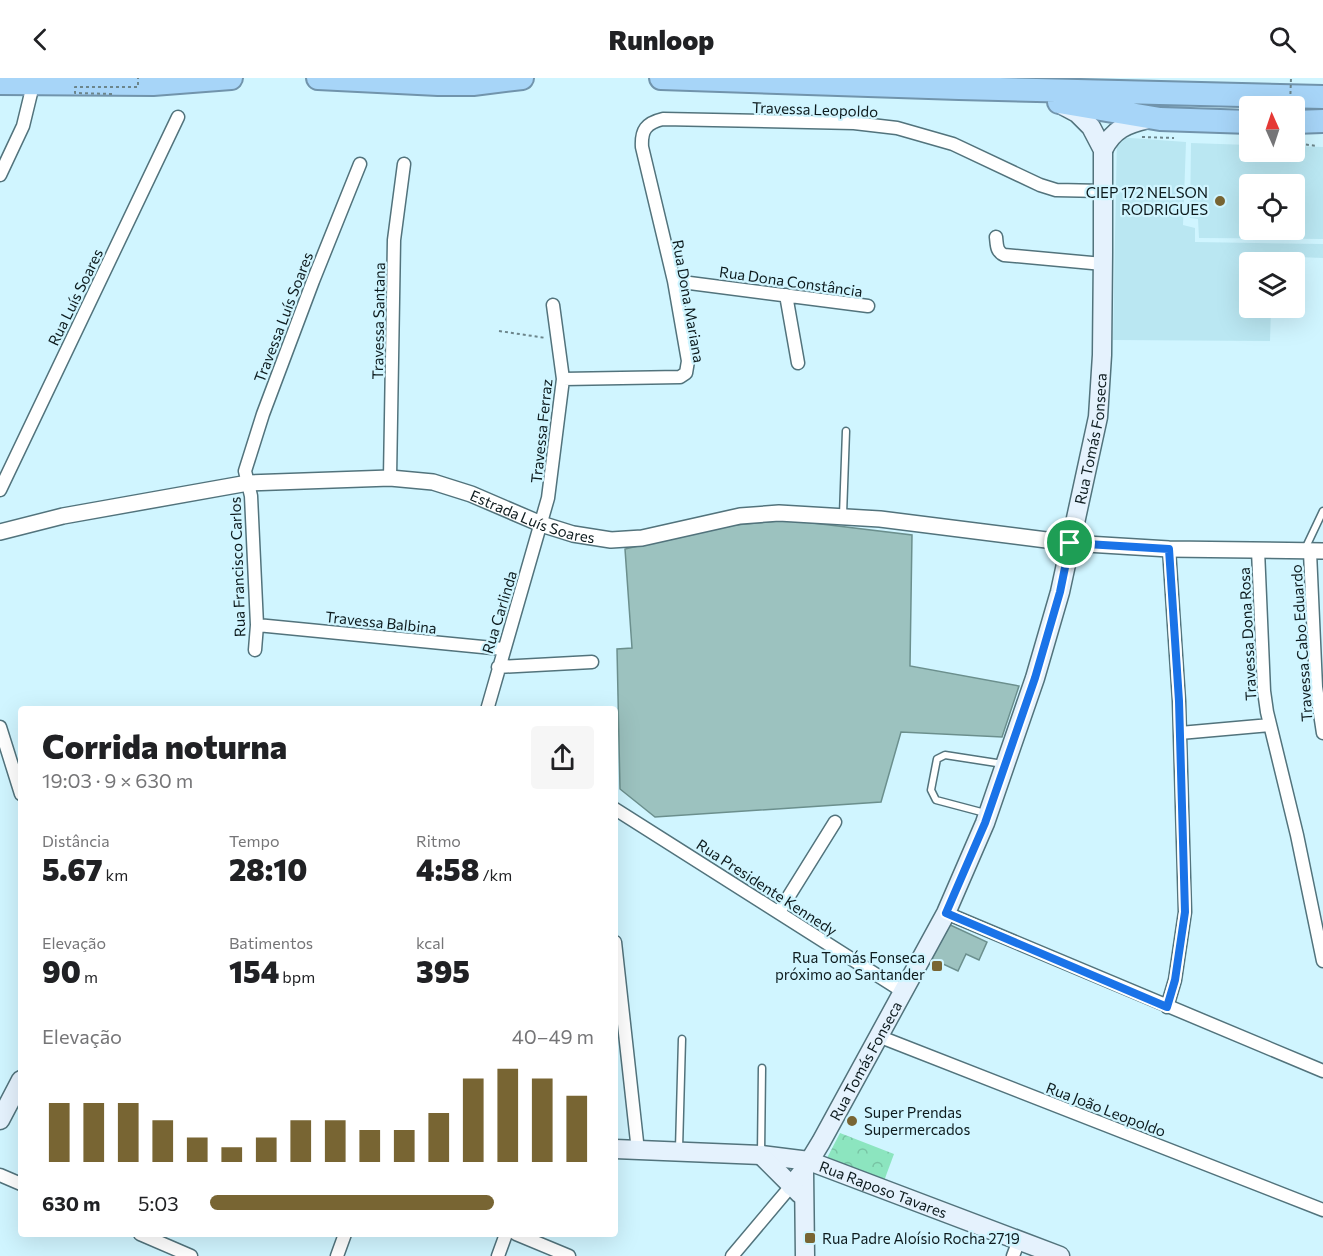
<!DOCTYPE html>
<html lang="pt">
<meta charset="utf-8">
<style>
:root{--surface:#fff;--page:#f6f6f6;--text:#202124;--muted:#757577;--accent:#786533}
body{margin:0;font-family:Commissioner,sans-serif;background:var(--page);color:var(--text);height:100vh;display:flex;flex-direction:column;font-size:22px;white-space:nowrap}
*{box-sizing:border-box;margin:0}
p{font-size:20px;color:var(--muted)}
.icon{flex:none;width:33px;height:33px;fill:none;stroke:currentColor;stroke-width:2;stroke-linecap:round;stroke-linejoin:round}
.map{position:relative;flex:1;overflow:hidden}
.panel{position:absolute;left:18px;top:628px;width:600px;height:531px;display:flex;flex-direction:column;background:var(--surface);border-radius:6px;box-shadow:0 6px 24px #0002}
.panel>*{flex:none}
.needle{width:39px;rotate:357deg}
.buttons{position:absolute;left:1239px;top:18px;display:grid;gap:12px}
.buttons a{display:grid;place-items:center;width:66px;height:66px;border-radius:6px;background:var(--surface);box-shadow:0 6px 24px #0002;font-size:30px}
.pin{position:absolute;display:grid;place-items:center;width:51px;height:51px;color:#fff;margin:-26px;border:3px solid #fff;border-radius:50%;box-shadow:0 2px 6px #0007}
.round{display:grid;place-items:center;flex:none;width:63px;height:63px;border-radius:6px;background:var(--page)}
.summary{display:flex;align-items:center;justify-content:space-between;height:102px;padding:0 24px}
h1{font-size:33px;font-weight:800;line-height:45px}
.metrics{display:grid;grid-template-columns:repeat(3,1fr);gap:9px;height:102px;padding:6px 24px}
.metrics div{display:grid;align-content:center}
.metrics b{font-size:30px;font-weight:800}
.metrics small{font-size:16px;font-weight:400}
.metrics p{font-size:16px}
.chart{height:168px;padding:12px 24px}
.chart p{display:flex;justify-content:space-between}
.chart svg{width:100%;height:108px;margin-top:6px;stroke:var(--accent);stroke-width:6}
ul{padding:0 24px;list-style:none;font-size:20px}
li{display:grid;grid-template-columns:96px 72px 1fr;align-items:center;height:45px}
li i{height:15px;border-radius:8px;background:var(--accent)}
header{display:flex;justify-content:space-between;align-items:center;height:78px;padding:0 24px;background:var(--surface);font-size:27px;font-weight:800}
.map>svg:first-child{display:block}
.built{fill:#bae7f2;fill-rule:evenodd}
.park{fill:url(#park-crowns)}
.building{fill:#9cc2bf;stroke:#6b8f8d;stroke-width:1.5}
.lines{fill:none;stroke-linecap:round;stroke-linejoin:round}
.service-casing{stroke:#52737c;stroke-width:9}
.minor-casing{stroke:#52737c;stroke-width:15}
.tertiary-casing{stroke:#52737c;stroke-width:18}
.secondary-casing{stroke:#52737c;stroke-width:21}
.motorway-casing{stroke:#7194ac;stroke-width:26}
.path{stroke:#6c858b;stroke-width:2;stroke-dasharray:3 3;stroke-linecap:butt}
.service{stroke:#fff;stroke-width:6}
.minor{stroke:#fff;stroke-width:12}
.tertiary{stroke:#fff;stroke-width:15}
.secondary{stroke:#e5f2fd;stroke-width:18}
.motorway{stroke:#a7d5f8;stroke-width:22}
.path-bridge{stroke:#6c858b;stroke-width:2;stroke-dasharray:3 3;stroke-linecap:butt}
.route-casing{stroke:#fff;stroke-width:12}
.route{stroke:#1a73e8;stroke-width:8}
.poi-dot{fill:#786533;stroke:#d0f5ff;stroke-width:2}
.labels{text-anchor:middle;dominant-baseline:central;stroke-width:4.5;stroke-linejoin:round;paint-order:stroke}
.street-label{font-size:15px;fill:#0d1b1e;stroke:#d0f5ff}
.poi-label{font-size:15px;fill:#0d1b1e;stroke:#d0f5ff;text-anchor:end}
</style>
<header><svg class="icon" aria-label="back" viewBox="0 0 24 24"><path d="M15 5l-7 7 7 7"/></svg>Runloop<svg class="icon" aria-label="search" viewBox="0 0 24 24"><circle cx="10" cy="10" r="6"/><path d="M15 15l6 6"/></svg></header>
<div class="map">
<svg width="1323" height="1178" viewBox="0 0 1323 1178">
<defs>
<pattern id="park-crowns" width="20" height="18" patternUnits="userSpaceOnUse" patternTransform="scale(1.5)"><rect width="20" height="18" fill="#8ce5bf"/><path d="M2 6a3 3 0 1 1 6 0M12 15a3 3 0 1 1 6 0" fill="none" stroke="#78c4a4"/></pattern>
</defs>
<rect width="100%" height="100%" fill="#d0f5ff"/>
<path class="built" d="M1117,59L1186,64L1183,147L1195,150V164L1323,166V180L1272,178L1271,184H1250V230H1271L1270,263L1113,262Z
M1191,65L1249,67L1250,74H1294L1295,68L1323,69V161L1199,160L1198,141L1190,140ZM1250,106H1294V152H1250Z"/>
<path class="park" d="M840,1055L894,1076L884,1103L827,1080Z"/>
<path class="building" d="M788,442L912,457L910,588L1019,608L1002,659L901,654L881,724L655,739L620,711L617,571L632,570L625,471L725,448Z
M946,845L987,864L979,882L966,876L958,893L930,880Z"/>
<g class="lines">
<defs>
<path id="service" d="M843,437L846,353
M1305,471L1323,433
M985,735L936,722L931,712L937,681L945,677L1003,686
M679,1071L682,961
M761,1076L762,990"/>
<path id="minor" d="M0,97L23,48L32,11
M996,159C997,167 996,173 1004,177L1103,186
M674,203L868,228
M786,217L798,285
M563,301L680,299L686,295L688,283L674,203L642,69C641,52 646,45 663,41L854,45L897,50L953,66L1040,107L1056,112L1103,113
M390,400L394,162L404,86
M0,412L178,39
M1258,472L1264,613L1267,634L1297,757L1323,883
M1310,474L1316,609L1323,655
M257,547L503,571
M255,572L257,547L251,418L245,393L263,336L313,203L360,86
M498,589L592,584
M487,632L548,420L563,301L553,227
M0,649L21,716
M1180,655L1270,647
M615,731L902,913
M779,834L835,744
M946,835L1323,993
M615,864L638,1073
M1167,929L1175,902L1185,834L1179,623L1169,471
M878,958L1323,1132
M0,1097L21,1106
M140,1156L191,1178
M516,1156L569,1178
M337,1178L345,1156
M498,1178L506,1156
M732,1178L791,1108
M1013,1178L1019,1162"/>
<g id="tertiary">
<path id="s1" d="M0,454L63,438L248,405L390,400L433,404L471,416L541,446L573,456L611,462L642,460L740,438L779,435L880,441L1070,465L1169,471L1323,473"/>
</g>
<g id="secondary">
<path d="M1103,72C1113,51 1127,46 1148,41"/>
<path d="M0,1042L21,1002"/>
<path id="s2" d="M615,1071L761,1077L809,1083L1060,1178"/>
<path d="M761,1077L800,1116"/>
<path d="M804,1092L805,1178"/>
<path id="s3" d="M791,1108L804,1092L821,1064L946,835L985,745L1035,600L1060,514L1098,339L1102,277L1103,174V72L1091,49L1077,35L1062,27"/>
</g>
<path id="motorway" d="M318,0L438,6H473L522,0
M661,0L959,10L1323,19
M0,5L153,6L231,0
M1059,24L1160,41L1250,44
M1294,44L1323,43"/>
</defs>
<use href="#service" class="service-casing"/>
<use href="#minor" class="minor-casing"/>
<use href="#tertiary" class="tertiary-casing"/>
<use href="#secondary" class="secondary-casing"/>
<use href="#motorway" class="motorway-casing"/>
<path class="path" d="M1142,59L1174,60
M1294,65L1317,68
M499,253L546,260"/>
<use href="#service" class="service"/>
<use href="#minor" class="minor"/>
<use href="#tertiary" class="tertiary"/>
<use href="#secondary" class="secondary"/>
<use href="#motorway" class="motorway"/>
<path class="path-bridge" d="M112,16L75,15V9H138V0
M1290,28L1291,0"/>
</g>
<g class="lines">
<defs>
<path id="route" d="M1070,465L1169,471L1179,623L1185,834L1175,902L1167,929L946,835L985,745L1035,600L1060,514Z"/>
</defs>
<use href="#route" class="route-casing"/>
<use href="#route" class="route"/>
</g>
<g class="poi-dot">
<circle cx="1220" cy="123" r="6"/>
<rect x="931" y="882" width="12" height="12" rx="3"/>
<circle cx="852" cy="1043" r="6"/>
<rect x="804" y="1154" width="12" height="12" rx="3"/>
</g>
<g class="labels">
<g class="street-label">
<text transform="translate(815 31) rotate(2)">Travessa Leopoldo</text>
<text transform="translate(791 203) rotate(8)">Rua Dona Constância</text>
<text transform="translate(75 219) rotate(-64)">Rua Luís Soares</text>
<text transform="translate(689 223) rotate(80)">Rua Dona Mariana</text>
<text transform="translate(283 239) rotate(-69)">Travessa Luís Soares</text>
<text transform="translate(378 243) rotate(-89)">Travessa Santana</text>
<text transform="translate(541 353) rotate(-84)">Travessa Ferraz</text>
<text stroke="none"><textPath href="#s3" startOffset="812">Rua Tomás Fonseca</textPath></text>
<text stroke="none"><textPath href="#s1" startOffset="544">Estrada Luís Soares</textPath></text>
<text transform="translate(237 489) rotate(-92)">Rua Francisco Carlos</text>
<text transform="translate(499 534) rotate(-73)">Rua Carlinda</text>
<text transform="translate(381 544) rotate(6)">Travessa Balbina</text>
<text transform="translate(1247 556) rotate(-93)">Travessa Dona Rosa</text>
<text transform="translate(1301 565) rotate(-94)">Travessa Cabo Eduardo</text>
<text transform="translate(767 809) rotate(33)">Rua Presidente Kennedy</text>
<text stroke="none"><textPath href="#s3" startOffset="146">Rua Tomás Fonseca</textPath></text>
<text transform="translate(1106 1031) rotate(21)">Rua João Leopoldo</text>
<text stroke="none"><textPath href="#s2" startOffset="274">Rua Raposo Tavares</textPath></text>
</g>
<g class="poi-label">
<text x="1208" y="114">CIEP 172 NELSON<tspan x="1208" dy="17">RODRIGUES</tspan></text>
<text x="925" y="879">Rua Tomás Fonseca<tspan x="925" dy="17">próximo ao Santander</tspan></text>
<text x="864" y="1034" text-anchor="start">Super Prendas<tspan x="864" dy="17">Supermercados</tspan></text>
<text x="822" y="1160" text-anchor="start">Rua Padre Aloísio Rocha 2719</text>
</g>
</g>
</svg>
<div class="buttons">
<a><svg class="needle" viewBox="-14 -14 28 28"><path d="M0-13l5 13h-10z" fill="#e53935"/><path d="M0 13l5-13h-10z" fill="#757577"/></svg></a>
<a><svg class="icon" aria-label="locate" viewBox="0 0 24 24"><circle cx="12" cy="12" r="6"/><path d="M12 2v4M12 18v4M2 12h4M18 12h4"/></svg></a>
<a><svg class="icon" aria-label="layers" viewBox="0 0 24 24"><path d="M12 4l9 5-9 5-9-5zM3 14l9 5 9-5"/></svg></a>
</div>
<div class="pin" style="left:1070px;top:465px;background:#1e9e55"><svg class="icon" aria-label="arrive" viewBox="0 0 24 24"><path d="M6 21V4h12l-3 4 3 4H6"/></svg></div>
<section class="panel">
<div class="summary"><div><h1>Corrida noturna</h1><p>19:03 · 9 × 630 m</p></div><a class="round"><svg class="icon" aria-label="share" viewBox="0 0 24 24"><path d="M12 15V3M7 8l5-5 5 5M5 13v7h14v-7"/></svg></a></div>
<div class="metrics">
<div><p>Distância</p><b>5.67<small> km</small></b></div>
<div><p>Tempo</p><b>28:10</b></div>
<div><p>Ritmo</p><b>4:58<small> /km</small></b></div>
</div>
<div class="metrics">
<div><p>Elevação</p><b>90<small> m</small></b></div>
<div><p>Batimentos</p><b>154<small> bpm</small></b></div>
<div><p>kcal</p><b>395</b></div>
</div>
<div class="chart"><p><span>Elevação</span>40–49 m</p>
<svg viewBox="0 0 160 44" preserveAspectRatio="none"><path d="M5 44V20M15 44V20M25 44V20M35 44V27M45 44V34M55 44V38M65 44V34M75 44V27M85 44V27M95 44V31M105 44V31M115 44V24M125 44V10M135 44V6M145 44V10M155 44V17"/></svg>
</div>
<ul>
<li><b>630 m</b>5:03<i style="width:74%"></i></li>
</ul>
</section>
</div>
